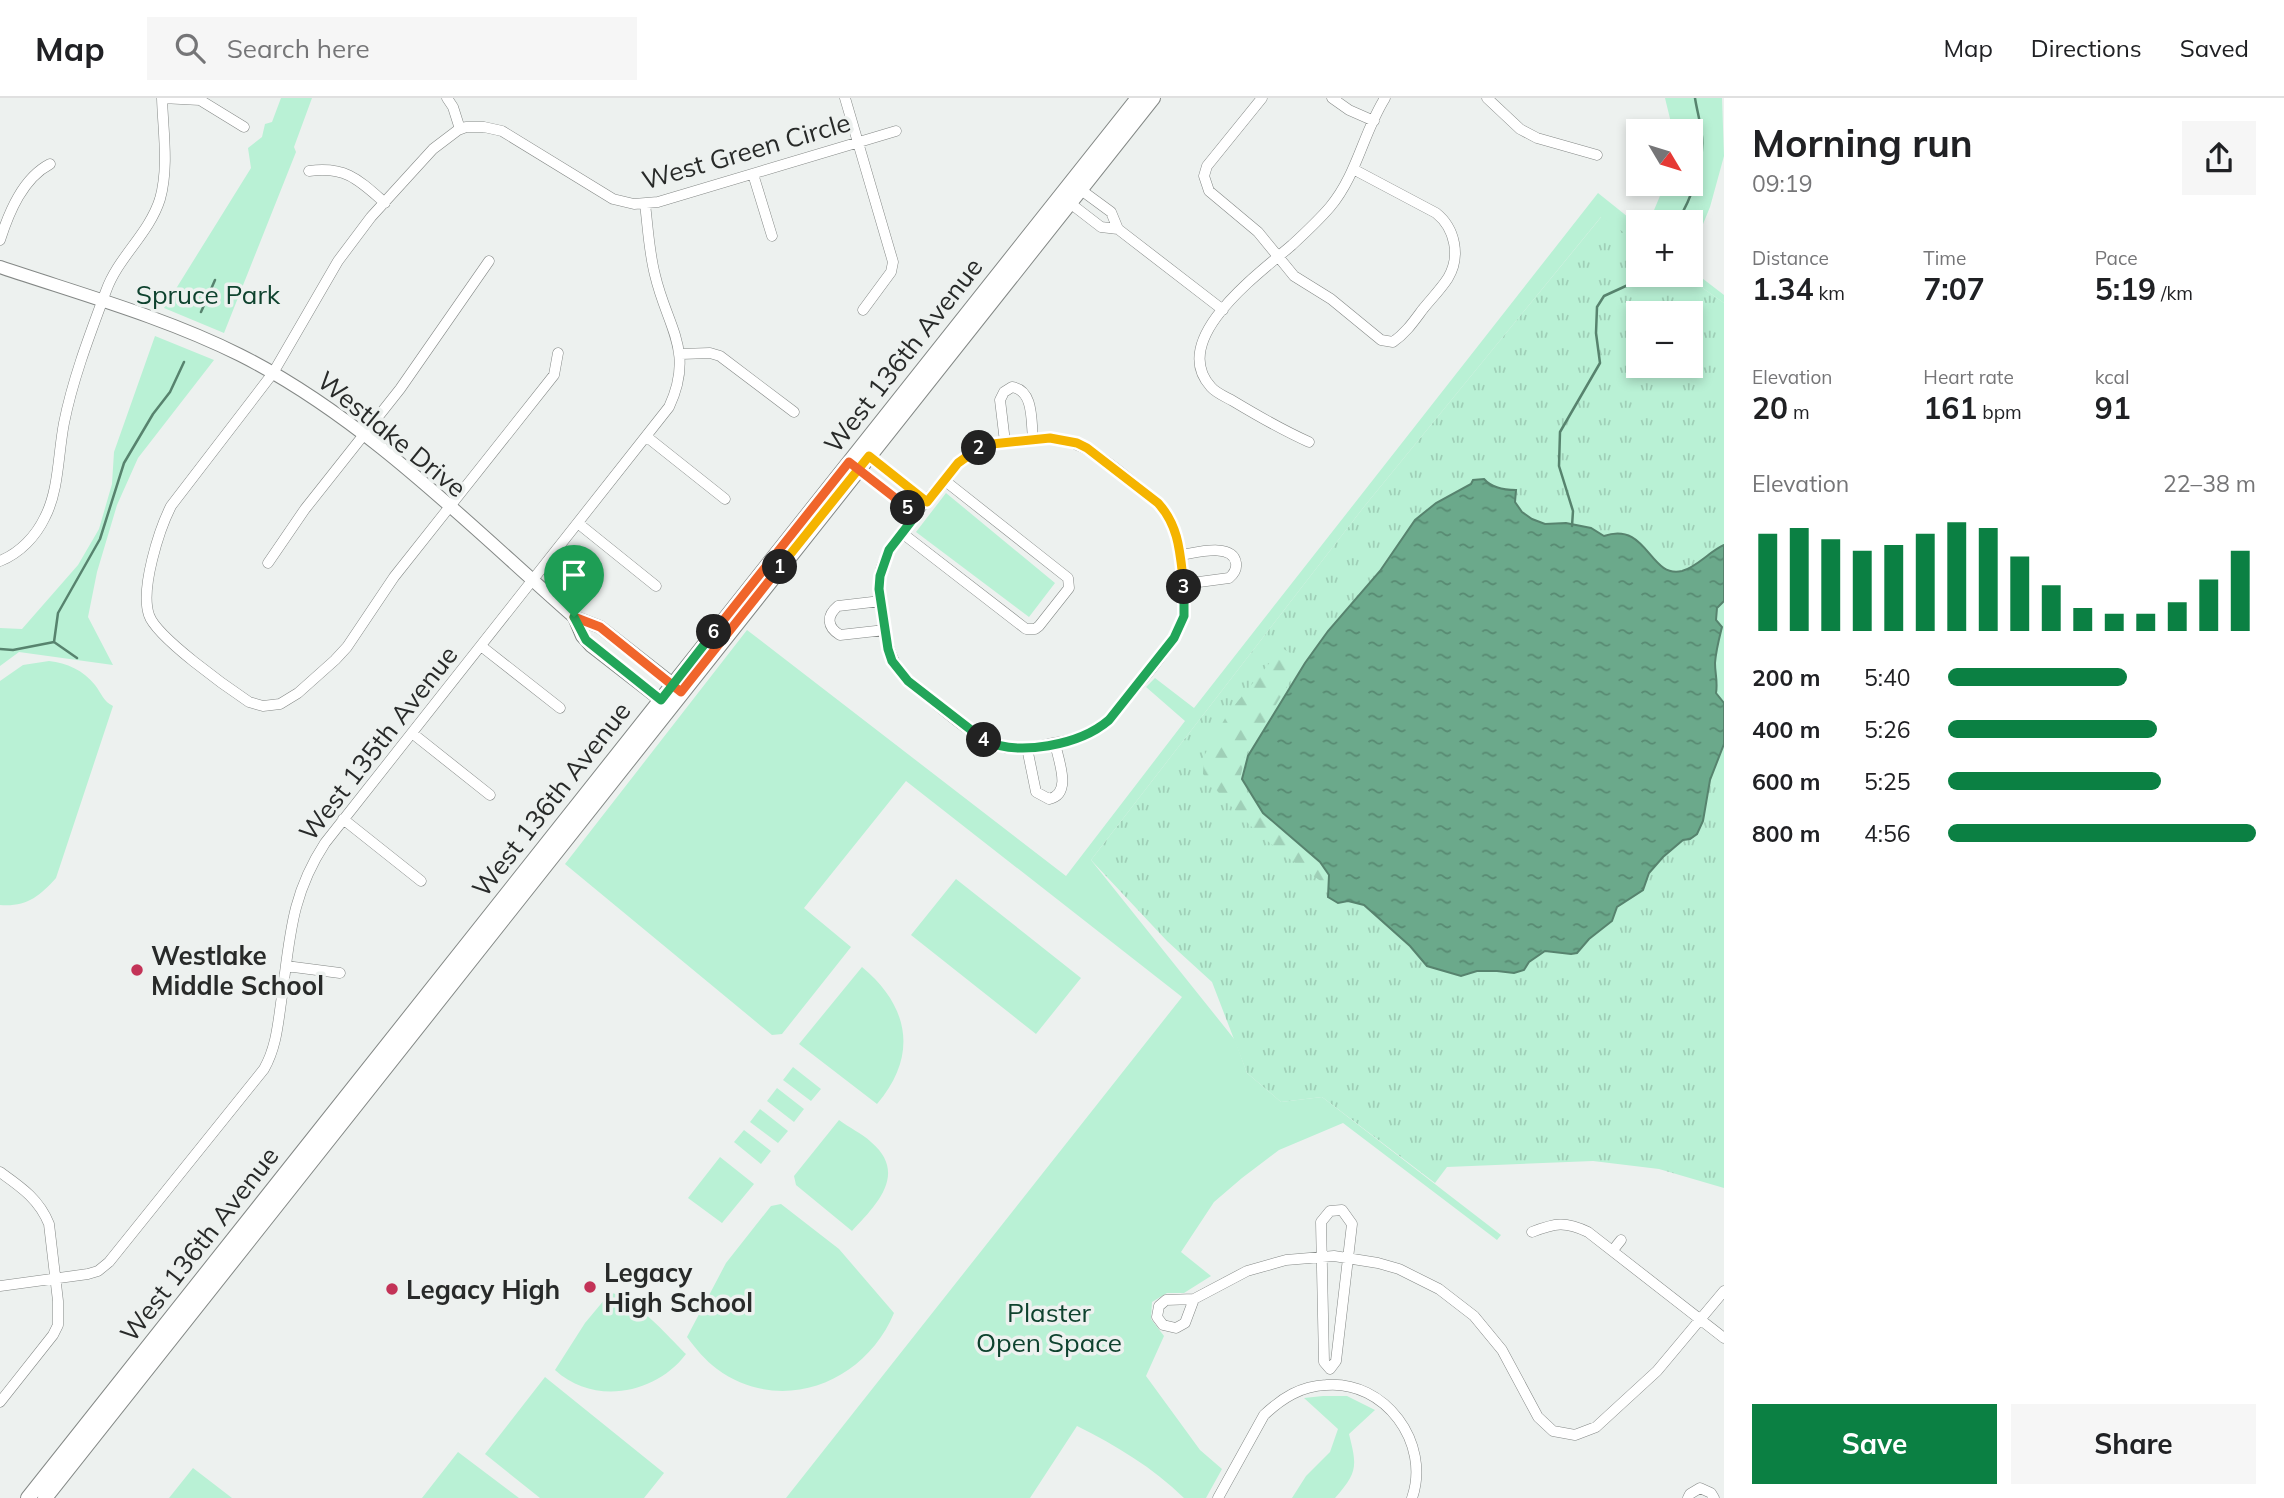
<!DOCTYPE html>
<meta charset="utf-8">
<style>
:root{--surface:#fff;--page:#f6f6f6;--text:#202124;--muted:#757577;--line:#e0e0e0;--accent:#0b8043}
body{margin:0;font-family:Mulish,sans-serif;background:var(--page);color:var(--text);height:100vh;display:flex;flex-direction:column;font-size:26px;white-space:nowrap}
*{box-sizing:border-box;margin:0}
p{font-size:23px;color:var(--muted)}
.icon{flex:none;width:38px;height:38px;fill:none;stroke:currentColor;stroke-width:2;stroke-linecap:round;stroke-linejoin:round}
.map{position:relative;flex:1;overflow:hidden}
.drawer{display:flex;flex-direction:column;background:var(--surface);width:560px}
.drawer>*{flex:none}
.needle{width:46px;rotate:128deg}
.tools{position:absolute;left:1626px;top:21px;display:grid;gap:14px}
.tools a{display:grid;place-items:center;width:77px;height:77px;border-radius:0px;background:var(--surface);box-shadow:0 4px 10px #0003;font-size:35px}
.pin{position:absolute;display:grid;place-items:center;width:60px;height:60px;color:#fff;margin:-72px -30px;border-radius:50% 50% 50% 0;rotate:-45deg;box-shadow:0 0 7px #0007}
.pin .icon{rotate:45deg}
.km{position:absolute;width:35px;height:35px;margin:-18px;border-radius:50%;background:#222;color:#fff;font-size:19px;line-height:35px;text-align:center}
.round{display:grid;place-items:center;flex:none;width:74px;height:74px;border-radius:0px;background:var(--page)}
.overview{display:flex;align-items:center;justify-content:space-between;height:119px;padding:0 28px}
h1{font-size:38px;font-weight:700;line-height:52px}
.metrics{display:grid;grid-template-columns:repeat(3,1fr);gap:10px;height:119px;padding:7px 28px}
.metrics div{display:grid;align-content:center}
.metrics b{font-size:30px;font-weight:700}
.metrics small{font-size:19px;font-weight:400}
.metrics p{font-size:19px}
.chart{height:196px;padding:14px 28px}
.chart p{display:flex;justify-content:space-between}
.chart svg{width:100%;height:126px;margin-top:7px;stroke:var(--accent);stroke-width:6}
.button{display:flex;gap:14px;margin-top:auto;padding:14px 28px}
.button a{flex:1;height:80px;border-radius:0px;background:var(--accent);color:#fff;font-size:28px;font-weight:700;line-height:80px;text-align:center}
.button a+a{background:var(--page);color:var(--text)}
ul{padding:0 28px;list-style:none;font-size:23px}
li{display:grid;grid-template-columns:112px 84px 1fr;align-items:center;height:52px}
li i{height:18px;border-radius:9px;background:var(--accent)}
header{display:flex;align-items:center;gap:42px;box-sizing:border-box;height:98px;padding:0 35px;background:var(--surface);border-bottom:2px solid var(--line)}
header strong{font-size:33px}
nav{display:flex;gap:38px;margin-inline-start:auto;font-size:24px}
.search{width:490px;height:63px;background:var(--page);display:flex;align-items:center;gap:18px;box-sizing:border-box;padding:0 24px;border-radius:0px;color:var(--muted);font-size:26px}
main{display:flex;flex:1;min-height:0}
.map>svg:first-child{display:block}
.grass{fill:url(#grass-tufts);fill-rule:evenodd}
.forest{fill:url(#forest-firs)}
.green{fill:#b9f1d5}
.water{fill:url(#water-ripples);stroke:#57836e;stroke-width:2}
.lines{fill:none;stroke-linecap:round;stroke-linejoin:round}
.stream{stroke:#57836e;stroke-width:2.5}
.minor-casing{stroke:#848886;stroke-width:11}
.tertiary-casing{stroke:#848886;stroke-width:14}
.secondary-casing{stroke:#848886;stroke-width:16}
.minor{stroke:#fff;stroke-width:10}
.tertiary{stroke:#fff;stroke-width:12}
.secondary{stroke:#fff;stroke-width:14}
.split-1-casing{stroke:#fff;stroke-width:14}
.split-2-casing{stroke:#fff;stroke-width:14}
.split-3-casing{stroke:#fff;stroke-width:14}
.split-4-casing{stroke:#fff;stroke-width:14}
.split-5-casing{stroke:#fff;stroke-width:14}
.split-6-casing{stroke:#fff;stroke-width:14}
.split-7-casing{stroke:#fff;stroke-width:14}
.split-1{stroke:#f0652b;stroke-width:9}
.split-2{stroke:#f5b400;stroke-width:9}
.split-3{stroke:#f5b400;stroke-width:9}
.split-4{stroke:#22a559;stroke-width:9}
.split-5{stroke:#22a559;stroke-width:9}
.split-6{stroke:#f0652b;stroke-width:9}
.split-7{stroke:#22a559;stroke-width:9}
.poi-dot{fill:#c33357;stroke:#edf1ef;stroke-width:2.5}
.labels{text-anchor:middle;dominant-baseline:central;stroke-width:7;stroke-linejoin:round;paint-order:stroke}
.street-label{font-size:26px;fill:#282a29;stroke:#edf1ef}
.park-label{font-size:26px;fill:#0e422e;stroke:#edf1ef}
.poi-label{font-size:26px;font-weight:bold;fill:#282a29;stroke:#edf1ef;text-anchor:start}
</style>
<header>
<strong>Map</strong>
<div class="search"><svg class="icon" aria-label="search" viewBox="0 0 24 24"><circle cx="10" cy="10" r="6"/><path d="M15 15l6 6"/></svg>Search here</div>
<nav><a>Map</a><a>Directions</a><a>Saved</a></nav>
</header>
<main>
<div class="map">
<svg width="1724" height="1400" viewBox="0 0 1724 1400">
<defs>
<pattern id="grass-tufts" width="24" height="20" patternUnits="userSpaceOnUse" patternTransform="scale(1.75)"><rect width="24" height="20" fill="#b9f1d5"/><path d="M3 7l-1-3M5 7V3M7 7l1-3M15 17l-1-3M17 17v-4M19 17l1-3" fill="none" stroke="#9fcfb7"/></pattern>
<pattern id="forest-firs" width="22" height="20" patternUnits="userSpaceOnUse" patternTransform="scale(1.75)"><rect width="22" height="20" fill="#b9f1d5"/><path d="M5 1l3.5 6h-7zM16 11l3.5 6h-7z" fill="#9fcfb7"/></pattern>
<pattern id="water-ripples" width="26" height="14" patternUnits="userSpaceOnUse" patternTransform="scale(1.75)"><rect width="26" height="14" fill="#6ba98b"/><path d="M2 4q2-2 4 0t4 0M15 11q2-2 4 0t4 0" fill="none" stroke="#588a72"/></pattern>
</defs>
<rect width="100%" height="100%" fill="#edf1ef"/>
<path class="grass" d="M1602,118L1638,144V177H1684L1724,205V1090L1659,1071L1593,1063L1447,1069L1435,1085L1322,999L1281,1004L1247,975L1212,884L1167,843L1091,762L1363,410ZM1638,215H1690V268H1638Z"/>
<path class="forest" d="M1282,550L1295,558L1298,570L1245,658L1240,681L1258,714L1329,777L1325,786C1275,752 1241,723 1203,676L1204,658L1228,615Z"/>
<path class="green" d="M281,0H312L294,49L296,54L224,235L164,210L251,70L248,50L262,39L265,26L272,24Z
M1665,0H1722L1724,58L1710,109L1692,153L1698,177L1724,197V205L1684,177H1690V124H1649L1665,86H1690V33H1673Z
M1598,95L1638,127V144L1601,119L1363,410L1091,762L1235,942L1247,975L1281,1004L1322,999L1501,1137L1497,1142L1343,1025L1279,1052L1242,1080L1214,1104L1181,1154L1211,1178L1184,1195H1167L1152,1204L1151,1221L1164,1238L1146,1278L1200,1352L1222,1371L1206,1400H1184C1152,1369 1117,1348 1077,1328L1030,1400H786L1182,899L906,683L804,810L851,849L782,936L772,937L565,766L747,532L1066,778L1185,623L1146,589L1155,580L1194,610Z
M155,238L214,262L138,360L117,407L97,474L88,519L113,567L19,554L0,568V530L22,531L78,467L99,431L112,386L114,354Z
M946,395L1055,485L1029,519L916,434Z
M49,563C67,565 83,572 95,587C102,596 103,603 113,608L56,780C39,799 26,809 0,807V583L23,567Z
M956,781L1081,880L1036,936L911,837Z
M862,869C910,909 918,958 877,1006L799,946Z
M793,969L821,991L811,1003L783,982Z
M777,990L804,1011L794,1024L767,1003Z
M760,1011L788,1033L778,1045L750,1024Z
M839,1022C849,1030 862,1035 871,1044C909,1076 875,1108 852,1133L796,1087L794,1078Z
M744,1032L771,1053L761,1066L734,1044Z
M720,1059L754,1086L722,1125L688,1100Z
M781,1106L839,1151L894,1215C865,1285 781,1318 717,1271C705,1262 696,1251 687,1239L726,1165L771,1108Z
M610,1195C630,1195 671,1241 686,1256C656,1296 594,1308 555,1272L585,1225Z
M545,1279L664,1375L644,1400H540L485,1356Z
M1323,1298H1347L1375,1312L1349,1336C1357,1368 1358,1374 1335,1400H1292L1306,1378L1330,1354L1338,1331L1304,1300Z
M458,1354L519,1400H422Z
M193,1370L232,1400H169Z"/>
<path class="water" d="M1484,381C1492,390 1504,392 1516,392L1515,404L1522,414L1532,421L1545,426L1566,425L1591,430L1604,438C1648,423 1649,481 1682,473C1697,469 1710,453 1724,447V503L1717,510L1716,522L1722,529C1719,541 1716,552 1715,565C1715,576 1718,584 1716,595L1724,605V646L1710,682L1703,723L1697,736L1690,741L1683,742L1663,759L1649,775L1643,792L1617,809L1612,823L1589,841L1577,855L1571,856L1545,853L1529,864L1524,872L1514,875L1497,873H1477L1461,878L1427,868L1410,848L1364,807L1348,803L1338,805L1328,799L1329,777L1320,764L1263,715L1242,681L1248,658L1305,565L1328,533L1380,473L1415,422L1436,405L1471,386L1473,382Z"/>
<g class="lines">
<path class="stream" d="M1677,124C1691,102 1704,66 1702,39C1701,26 1697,13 1695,0
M201,214L215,182
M1572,428L1573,413L1559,368L1560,334L1600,265L1596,235L1597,209L1604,198L1628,187L1638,175
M54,544L77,560
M0,551L13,552L54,544L58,515L100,441L124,365L153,316L170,294L184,264"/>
<defs>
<path id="minor" d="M447,0L453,9L460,31
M845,0L893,164L891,174L863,212
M1262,0L1207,68L1204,78L1209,93L1258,134L1294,178L1331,201L1381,242L1393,244C1406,235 1414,223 1423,211C1431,201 1441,191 1448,180C1461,158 1455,130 1436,115L1353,71
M1332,0L1349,12L1374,23
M1487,0L1520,31L1537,40L1597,57
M309,73C346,68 359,82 385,105
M753,76L772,138
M1077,89L1111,114L1118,131L1223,212
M1066,102L1101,129L1118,131
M0,142C9,114 23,80 50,66
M558,255L554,277L394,479L347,549L335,562L298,595L280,606L263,608L249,604C228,590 156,539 149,517C140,491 159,432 171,408L273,275L338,163L371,119L433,51L458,32L466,29H484L502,33L613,101L634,106L658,104L896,33
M681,256L710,255L720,258L794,314
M647,339L725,401
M1050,340C1092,343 1126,380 1158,405C1174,423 1179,440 1181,464C1183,481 1188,500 1184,517C1178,545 1128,598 1109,622C1092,637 1076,641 1054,645C1038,648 1022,652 1006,650C977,645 932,602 908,583C891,565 887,547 884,524C881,508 877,491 880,475C886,445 937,391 958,365C984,342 1017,343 1050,340Z
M1005,344L1000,302L1004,294L1012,289C1034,292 1031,323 1033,341
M1309,344C1282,332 1258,318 1233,303C1226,299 1216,295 1211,289C1167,241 1261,174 1292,147C1305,135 1318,123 1330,109C1357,77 1363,35 1385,0
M866,357L927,404
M855,369L916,417
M579,426L656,488
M902,435L1026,531H1035L1039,528L1069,490L1068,480L944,382
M1181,457C1195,455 1233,444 1236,465C1237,472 1234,476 1229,480L1184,486
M0,463C20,455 36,438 45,419C59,392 58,356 64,325C73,280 90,236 106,193C118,159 149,136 160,101C169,69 163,33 162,0L200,2L244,29
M268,465L305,411L400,291L489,163
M881,503L838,508C826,518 827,529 840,537L885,532
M481,548L560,610
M412,635L490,697
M1027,650L1036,694L1049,701C1073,696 1058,662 1055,645
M343,721L421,783
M286,868L340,875
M0,1074C21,1089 39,1101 49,1126L58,1203V1227L53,1237L0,1304
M1342,1112L1352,1126L1336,1263L1330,1271L1324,1264L1321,1124L1330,1113Z
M1532,1134C1555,1125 1565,1123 1588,1134L1724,1240
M1613,1152L1621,1142
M0,1188L88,1176L98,1173L109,1164L264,971C277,948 278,924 282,898C290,839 291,797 325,745L669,309C695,253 667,229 655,177C649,154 648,130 645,106
M1194,1201L1185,1225L1176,1230L1163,1227L1157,1219L1159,1208L1166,1202L1194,1201L1247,1173L1286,1162L1334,1158L1378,1165L1399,1171L1439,1191L1474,1218L1502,1252L1538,1319L1553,1333L1575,1337L1596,1329L1657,1273L1724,1193
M1218,1400L1264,1317C1282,1300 1301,1288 1326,1287C1385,1282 1431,1345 1412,1400
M1688,1400L1690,1396L1700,1390L1711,1395L1714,1400"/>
<path id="tertiary" d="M0,169C80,196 164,219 240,257C365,320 469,427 574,519L582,538L591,548L667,607
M574,519L600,529L679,591"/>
<path id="secondary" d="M28,1400L1138,0
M45,1400L1153,0"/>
</defs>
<use href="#minor" class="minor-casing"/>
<use href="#tertiary" class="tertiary-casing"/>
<use href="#secondary" class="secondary-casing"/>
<use href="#minor" class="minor"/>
<use href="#tertiary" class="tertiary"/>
<use href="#secondary" class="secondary"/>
</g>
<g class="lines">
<defs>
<path id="split-1" d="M574,519L600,529L681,594L780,469"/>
<path id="split-2" d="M780,469L869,358L927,404L958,365L979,350"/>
<path id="split-3" d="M979,350L992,346L1050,340L1077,345L1087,350L1158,405C1180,429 1180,457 1184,489"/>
<path id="split-4" d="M984,642C1018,659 1080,647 1109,622L1174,540L1184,518V489"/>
<path id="split-5" d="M908,410L916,417L889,452L880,478L879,491L888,551L892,563L908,583L984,642"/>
<path id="split-6" d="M714,534L849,364L908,410"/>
<path id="split-7" d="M574,519L586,542L661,602L714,534"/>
</defs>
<use href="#split-1" class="split-1-casing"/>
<use href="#split-2" class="split-2-casing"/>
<use href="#split-3" class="split-3-casing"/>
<use href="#split-4" class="split-4-casing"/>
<use href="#split-5" class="split-5-casing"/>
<use href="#split-6" class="split-6-casing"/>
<use href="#split-7" class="split-7-casing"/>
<use href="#split-1" class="split-1"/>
<use href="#split-2" class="split-2"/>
<use href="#split-3" class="split-3"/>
<use href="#split-4" class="split-4"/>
<use href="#split-5" class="split-5"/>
<use href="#split-6" class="split-6"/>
<use href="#split-7" class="split-7"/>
</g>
<g class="poi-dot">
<circle cx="137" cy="872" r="7"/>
<circle cx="590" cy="1189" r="7"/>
<circle cx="392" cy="1191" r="7"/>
</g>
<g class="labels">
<g class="street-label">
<text transform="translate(746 53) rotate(-16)">West Green Circle</text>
<text transform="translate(903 257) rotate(-52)">West 136th Avenue</text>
<text transform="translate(392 336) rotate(39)">Westlake Drive</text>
<text transform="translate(378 645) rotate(-52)">West 135th Avenue</text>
<text transform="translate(551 701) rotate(-52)">West 136th Avenue</text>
<text transform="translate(199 1146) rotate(-52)">West 136th Avenue</text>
</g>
<g class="park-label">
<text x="208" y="196">Spruce Park</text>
<text x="1049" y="1214">Plaster<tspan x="1049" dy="30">Open Space</tspan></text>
</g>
<g class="poi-label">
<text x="151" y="857">Westlake<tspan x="151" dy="30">Middle School</tspan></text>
<text x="604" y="1174">Legacy<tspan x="604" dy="30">High School</tspan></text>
<text x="406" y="1191">Legacy High</text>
</g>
</g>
</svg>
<div class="tools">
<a><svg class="needle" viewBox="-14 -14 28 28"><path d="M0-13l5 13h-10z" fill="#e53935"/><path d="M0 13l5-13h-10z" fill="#757577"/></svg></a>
<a>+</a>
<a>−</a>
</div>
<div class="pin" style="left:574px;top:519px;background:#1e9e55"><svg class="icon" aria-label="arrive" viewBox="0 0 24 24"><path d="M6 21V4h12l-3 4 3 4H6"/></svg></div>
<b class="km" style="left:780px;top:469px">1</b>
<b class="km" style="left:979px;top:350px">2</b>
<b class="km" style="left:1184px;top:489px">3</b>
<b class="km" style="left:984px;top:642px">4</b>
<b class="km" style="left:908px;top:410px">5</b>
<b class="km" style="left:714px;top:534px">6</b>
</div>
<section class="drawer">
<div class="overview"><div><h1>Morning run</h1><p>09:19</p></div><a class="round"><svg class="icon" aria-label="share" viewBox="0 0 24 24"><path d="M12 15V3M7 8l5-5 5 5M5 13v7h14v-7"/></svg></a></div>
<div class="metrics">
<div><p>Distance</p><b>1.34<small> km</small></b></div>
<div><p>Time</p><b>7:07</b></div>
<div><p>Pace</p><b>5:19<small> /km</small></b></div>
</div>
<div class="metrics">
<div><p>Elevation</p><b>20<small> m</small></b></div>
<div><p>Heart rate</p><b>161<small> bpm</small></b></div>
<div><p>kcal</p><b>91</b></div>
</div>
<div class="chart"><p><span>Elevation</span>22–38 m</p>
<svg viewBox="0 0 160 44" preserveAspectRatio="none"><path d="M5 44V10M15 44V8M25 44V12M35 44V16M45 44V14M55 44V10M65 44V6M75 44V8M85 44V18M95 44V28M105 44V36M115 44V38M125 44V38M135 44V34M145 44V26M155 44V16"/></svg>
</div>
<ul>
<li><b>200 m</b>5:40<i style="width:58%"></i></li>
<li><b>400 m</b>5:26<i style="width:68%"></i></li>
<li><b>600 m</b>5:25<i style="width:69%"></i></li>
<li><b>800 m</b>4:56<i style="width:100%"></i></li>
</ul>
<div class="button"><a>Save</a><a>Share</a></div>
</section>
</main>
